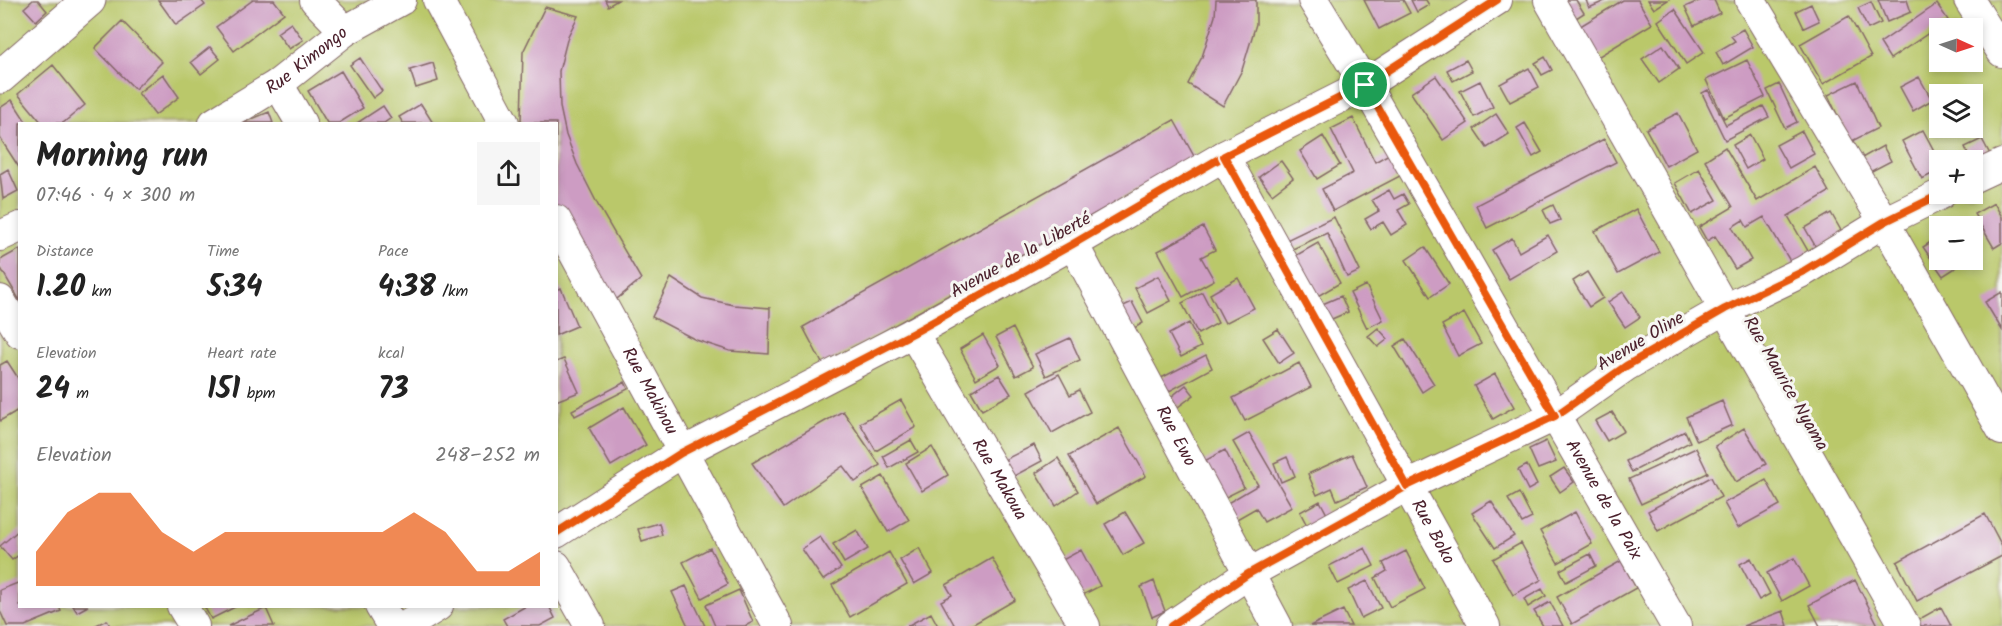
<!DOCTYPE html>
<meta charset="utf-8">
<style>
:root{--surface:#fff;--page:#f6f6f6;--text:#222;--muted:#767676;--accent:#ea580c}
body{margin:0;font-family:Kalam,sans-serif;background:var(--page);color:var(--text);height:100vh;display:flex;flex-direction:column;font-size:22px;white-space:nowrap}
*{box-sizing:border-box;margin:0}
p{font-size:20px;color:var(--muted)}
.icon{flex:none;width:33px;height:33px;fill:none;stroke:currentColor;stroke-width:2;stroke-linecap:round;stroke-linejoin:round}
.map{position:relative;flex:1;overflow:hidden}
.drawer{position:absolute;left:18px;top:122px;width:540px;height:486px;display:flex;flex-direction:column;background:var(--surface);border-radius:0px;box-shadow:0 3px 9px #0003}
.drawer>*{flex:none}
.needle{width:39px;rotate:93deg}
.tools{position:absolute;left:1929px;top:18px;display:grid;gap:12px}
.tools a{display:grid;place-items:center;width:54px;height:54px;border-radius:0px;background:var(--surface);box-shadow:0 3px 9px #0003;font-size:30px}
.pin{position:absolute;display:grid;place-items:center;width:51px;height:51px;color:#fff;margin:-26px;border:3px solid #fff;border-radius:50%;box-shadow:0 2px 6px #0007}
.round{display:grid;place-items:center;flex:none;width:63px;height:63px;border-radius:0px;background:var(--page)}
.head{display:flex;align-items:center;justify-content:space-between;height:102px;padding:0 18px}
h1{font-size:33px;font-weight:700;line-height:45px}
.stats{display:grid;grid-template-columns:repeat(3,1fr);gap:9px;height:102px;padding:6px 18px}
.stats div{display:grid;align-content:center}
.stats b{font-size:30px;font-weight:700}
.stats small{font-size:16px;font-weight:400}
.stats p{font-size:16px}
.chart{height:168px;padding:12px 18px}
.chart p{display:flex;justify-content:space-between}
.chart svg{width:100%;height:108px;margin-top:6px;fill:var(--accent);opacity:.7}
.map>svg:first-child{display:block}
.green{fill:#bac86a;stroke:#82744a;stroke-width:1.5;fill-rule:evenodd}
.building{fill:#cd9cc3}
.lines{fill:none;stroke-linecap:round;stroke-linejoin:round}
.minor-casing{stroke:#836666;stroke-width:32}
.major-casing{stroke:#836666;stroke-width:35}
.minor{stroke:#fff;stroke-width:30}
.major{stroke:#fff;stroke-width:33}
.cycleway-casing{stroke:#f6f6f2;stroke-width:11}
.cycleway{stroke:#e8590c;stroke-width:8}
.route-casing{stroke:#fff;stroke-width:12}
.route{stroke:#ea580c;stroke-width:8}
.labels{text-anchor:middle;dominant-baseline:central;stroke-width:6;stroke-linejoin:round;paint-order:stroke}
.street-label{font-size:18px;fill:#4a1f2b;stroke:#f6f6f2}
</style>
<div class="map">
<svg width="2002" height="626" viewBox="0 0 2002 626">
<rect width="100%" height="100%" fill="#f6f6f2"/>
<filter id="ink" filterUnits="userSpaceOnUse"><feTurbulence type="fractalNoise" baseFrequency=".0167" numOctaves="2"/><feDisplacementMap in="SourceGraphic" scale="12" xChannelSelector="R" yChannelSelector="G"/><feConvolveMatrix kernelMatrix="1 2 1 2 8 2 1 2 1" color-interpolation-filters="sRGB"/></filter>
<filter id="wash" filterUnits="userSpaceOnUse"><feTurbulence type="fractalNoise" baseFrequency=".008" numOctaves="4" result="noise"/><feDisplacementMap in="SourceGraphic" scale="24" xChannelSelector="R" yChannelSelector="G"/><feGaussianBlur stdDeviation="1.35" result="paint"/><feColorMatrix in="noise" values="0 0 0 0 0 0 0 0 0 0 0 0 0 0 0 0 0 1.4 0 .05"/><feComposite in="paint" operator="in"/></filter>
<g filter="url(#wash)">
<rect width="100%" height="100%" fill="#eeead4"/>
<path class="green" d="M0,0H2002V626H0ZM1940,28H1972V62H1940ZM1940,94H1972V128H1940ZM20,123H556V606H20ZM1940,160H1972V194H1940ZM1940,226H1972V260H1940Z"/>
<g id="blocks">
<path class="building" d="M33,0H38L47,11L36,21L24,8Z
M158,0H201L205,5L176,25Z
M253,0H274L284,13L234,51L216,27Z
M605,0H618L608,6Z
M1216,0H1256V24L1242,70L1223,106L1188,84L1202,57L1215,16Z
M1364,0H1403L1410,13L1379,29Z
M1411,0H1426L1429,5L1417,12Z
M1557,0H1576L1584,13L1570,22Z
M1586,0H1607L1589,8Z
M1623,0H1638L1652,24L1596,58L1577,28Z
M1648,0H1668L1654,9Z
M1701,0H1714L1720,13L1694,26L1685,7Z
M1878,0H1907L1911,12L1887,22Z
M1871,2L1881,23L1868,29L1858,8Z
M1811,4L1819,21L1804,28L1796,11Z
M1937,4L1948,20L1890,59L1880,43Z
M545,7L578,16L568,36L559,71L560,107L566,135L577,164L599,207L641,279L612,303L556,209V123H522L521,120L523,52Z
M1675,9L1704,52L1686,64L1658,21Z
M1849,16L1871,57L1823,84L1800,44Z
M122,21L162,62L135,89L95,48Z
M291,23L303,40L289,49L277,33Z
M1743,29L1753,47L1723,65L1716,52L1735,41L1731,36Z
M1663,45L1679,69L1659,83L1642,59Z
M210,47L220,59L201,74L191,62Z
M1545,57L1552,70L1542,75L1535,63Z
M360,58L382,91L373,98L350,65Z
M1466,60L1472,71L1453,81L1447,70Z
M1747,60L1765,97L1724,118L1706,80Z
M433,63L438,81L416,88L410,70Z
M53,65L85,105L63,123H42L18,94Z
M1529,68L1539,87L1510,102L1500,84Z
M341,71L363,108L339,123H327L308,91Z
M163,74L179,97L155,115L138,93Z
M1436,76L1468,123L1443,140L1411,93Z
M1919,77L1932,100L1913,111L1900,87Z
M1480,81L1493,107L1474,117L1460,91Z
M1857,81L1878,128L1850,142L1828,95Z
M1779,84L1797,122L1785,128L1767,90Z
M1708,90L1726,125L1763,106L1769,117L1725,140L1702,93Z
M12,100L27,123H20V169L0,138V108Z
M421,104L433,123H403L399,117Z
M383,106L391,118L384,123H357Z
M269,112L273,123H242Z
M1678,113L1697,149L1666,166L1646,129Z
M1496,114L1509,134L1487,148L1474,129Z
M1353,118L1375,162L1389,154L1400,176L1333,211L1322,189L1353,173L1331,129Z
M1174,120L1195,158L823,365L803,327Z
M1525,123L1542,152L1533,157L1517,128Z
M1923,130L1940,162V170L1922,179L1902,141Z
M1802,131L1814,154L1789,168L1776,145Z
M1750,135L1763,159L1746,169L1733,145Z
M1323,136L1340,165L1317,179L1300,151Z
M1604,139L1616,162L1487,228L1476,205Z
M1982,139L1994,162H1972L1965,147Z
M1883,146L1891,161L1868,173L1860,159Z
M1725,147L1757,201L1815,167L1829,192L1788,216L1815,263L1797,273L1764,217L1747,227L1743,220L1732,227L1751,260L1735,269L1715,236L1707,241L1699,227L1733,207L1705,160Z
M1281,161L1293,178L1272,194L1259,177Z
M8,169L18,191L3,199L0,174Z
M1699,169L1717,200L1692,214L1675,183Z
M1389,190L1394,199L1403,194L1409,204L1398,210L1407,225L1391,235L1383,222L1371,229L1365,219L1379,211L1372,200Z
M1994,203L2002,217V243L1994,248L1974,214Z
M1553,205L1560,220L1550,224L1543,210Z
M1636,209L1659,252L1618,274L1595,231Z
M1831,213L1843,234L1817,249L1805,228Z
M1334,217L1360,271L1347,277L1327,233L1282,254L1278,244Z
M1203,227L1215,250L1201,257L1214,280L1183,297L1158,251Z
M1548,235L1557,251L1509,279L1492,250L1512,238L1519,252Z
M1940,236V260H1968L1943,276L1923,247Z
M1972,238L1981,251L1972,257Z
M1318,243L1340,283L1311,300L1288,260Z
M1425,247L1449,284L1430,297L1406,260Z
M20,249V301L0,267V260Z
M1587,272L1603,298L1589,307L1573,281Z
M1158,276L1171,301L1148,313L1135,288Z
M671,278L702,298L734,305L770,308L769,354L730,351L696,340L652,317Z
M1238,278L1254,308L1225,323L1210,294Z
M1366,285L1383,320L1367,328L1350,293Z
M561,288L577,326L556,335V290Z
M1202,292L1218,323L1198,334L1182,303Z
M1623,292L1640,317L1625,327L1608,302Z
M2002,292V330L1985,302Z
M1341,296L1348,312L1325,322L1318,306Z
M1132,302L1143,323L1131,330L1119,308Z
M1464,313L1481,344L1458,356L1442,325Z
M1189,323L1201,347L1181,357L1169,334Z
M1013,328L1033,367L1016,376L996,337Z
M1378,328L1388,339L1378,347L1368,336Z
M1278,329L1294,353L1279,363L1263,338Z
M983,335L1000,365L976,379L960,349Z
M1070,338L1080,360L1046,376L1035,354Z
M1405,339L1434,384L1422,392L1394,346Z
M1206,355L1212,368L1153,400L1161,378Z
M564,359L579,392L556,401V362Z
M7,361L20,381V409L0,421V365Z
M1299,363L1311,387L1245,421L1233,398Z
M1059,374L1070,395L1079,390L1090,412L1052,433L1029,391Z
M1495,374L1514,407L1493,419L1474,386Z
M999,375L1011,394L982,410L971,391Z
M625,382L628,389L575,416L572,410Z
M1186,385L1194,395L1178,407L1171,397Z
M901,400L916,427L876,451L860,423Z
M1722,401L1732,425L1697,441L1686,417Z
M624,407L646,445L611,466L589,428Z
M843,411L880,465L855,482L843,466L783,508L752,463Z
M1612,412L1624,431L1607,441L1595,421Z
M1119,428L1146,476L1096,504L1069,456Z
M1744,428L1766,464L1736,482L1715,446Z
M1685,431L1690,442L1632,472L1626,461Z
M1249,433L1292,507L1264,522L1256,508L1223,527L1214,511L1258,485L1233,442Z
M911,440L918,452L889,468L883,456Z
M1546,441L1556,462L1538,469L1529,449Z
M1034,445L1042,461L1001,483L992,466Z
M932,447L948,475L922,491L906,463Z
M1696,448L1708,473L1641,504L1629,479Z
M1225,450L1244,488L1216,502L1197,465Z
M1352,454L1367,487L1337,500L1332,488L1317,495L1308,474Z
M1287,457L1295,476L1281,482L1274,463Z
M1058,458L1078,491L1056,506L1036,473Z
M1527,465L1537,485L1528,490L1518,470Z
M1564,468L1574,482L1560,492L1550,477Z
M883,476L909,520L888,532L862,488Z
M1711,477L1721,497L1658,531L1648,511Z
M1766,480L1780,505L1738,528L1724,503Z
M1519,493L1532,518L1522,523L1508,499Z
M1320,501L1331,522L1311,533L1300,512Z
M1491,501L1514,536L1495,548L1472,513Z
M1125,512L1144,543L1123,555L1105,524Z
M1575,512L1592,544L1558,563L1540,531Z
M1985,514L2002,546V556L1917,601L1897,562Z
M659,523L662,535L642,541L638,529Z
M20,529V554L12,560L0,546Z
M857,530L868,549L844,563L833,544Z
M820,537L841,568L823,580L802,549Z
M1521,543L1541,580L1513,595L1493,559Z
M710,548L728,584L702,598L683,562Z
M919,548L933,573L914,584L900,560Z
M1365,548L1374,566L1338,584L1329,566Z
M1081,550L1100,586L1073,600L1055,564Z
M1406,551L1425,589L1390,607L1375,578L1387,571L1383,563Z
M889,552L907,584L850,617L832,585Z
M1590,554L1596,566L1566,582L1560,570Z
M992,558L1015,600L970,626H955L941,601L952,595L946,585Z
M1751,558L1770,594L1759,600L1740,564Z
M1794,558L1809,586L1782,601L1767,573Z
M1621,561L1636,588L1572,624L1557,597Z
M1855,580L1878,625L1820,626L1809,605Z
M1154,581L1165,611L1152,617L1141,587Z
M1367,581L1381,608L1361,618L1348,590Z
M20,582V606H59L61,611L25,626H7L0,611V590Z
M686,586L705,626H688L672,592Z
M1542,589L1546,596L1528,607L1524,599Z
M739,590L753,622L745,626H715L706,605Z
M1550,602L1563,626H1543L1534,611Z
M73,606H88L77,612Z
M204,606H237L211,619Z
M526,606H549L555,618L540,626H507L503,619Z
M1941,607L1951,626H1919L1916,621Z
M266,608L274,626H228Z
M1343,610L1351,626H1310Z
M1783,611L1788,626H1743Z
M931,613L938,626H907Z
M107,620L110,626H94Z"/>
</g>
</g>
<g filter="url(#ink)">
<use href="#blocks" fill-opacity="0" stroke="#836666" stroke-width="1.5"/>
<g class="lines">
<defs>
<g id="minor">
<path d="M315,0L345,31"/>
<path d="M438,0L504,123"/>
<path id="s1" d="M1313,0L1365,85L1676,626"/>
<path d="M1549,0L1905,626"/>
<path d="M1750,0L1884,222L2002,430"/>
<path d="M1969,0L2002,52"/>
<path d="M278,84L301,123"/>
<path id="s2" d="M214,123L278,84L345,31L401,0"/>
<path id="s3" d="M1224,156L1485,626"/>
<path d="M1972,178L2002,164"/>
<path id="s4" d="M556,220L778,626"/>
<path d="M0,236L20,227"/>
<path id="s5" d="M1073,244L1277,626"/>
<path d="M0,300L20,333"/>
<path id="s6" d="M913,333L1085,626"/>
<path d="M556,533L681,453L913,333L1073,244L1224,156L1365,85L1497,0"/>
<path d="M556,566L590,626"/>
<path d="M182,606L194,626"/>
<path d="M380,606L392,626"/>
<path d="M406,626L438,606"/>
<path d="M1171,626L1248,574L1407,486L1555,416L1626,366L1725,309L1804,271L1884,222L1941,194"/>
</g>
<path id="major" d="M0,77L89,0"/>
</defs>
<use href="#minor" class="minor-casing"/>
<use href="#major" class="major-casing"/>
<use href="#minor" class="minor"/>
<use href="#major" class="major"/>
<defs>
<path id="cycleway" d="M556,533L681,453L913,333L1073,244L1224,156L1365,85L1497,0
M1171,626L1248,574L1407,486L1555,416L1626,366L1725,309L1804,271L1884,222L1941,194"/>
</defs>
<use href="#cycleway" class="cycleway-casing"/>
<use href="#cycleway" class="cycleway"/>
</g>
</g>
<g class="lines" filter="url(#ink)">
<defs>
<path id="route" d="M1365,85L1555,416L1407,486L1224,156Z"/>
</defs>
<use href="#route" class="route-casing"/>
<use href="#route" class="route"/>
</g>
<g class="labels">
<g class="street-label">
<text stroke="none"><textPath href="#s2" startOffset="112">Rue Kimongo</textPath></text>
<text transform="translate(1021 256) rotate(-29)">Avenue de la Liberté</text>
<text transform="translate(1641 342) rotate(-31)">Avenue Oline</text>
<text transform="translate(1785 384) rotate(60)">Rue Maurice Nyama</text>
<text stroke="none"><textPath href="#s4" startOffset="195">Rue Makinou</textPath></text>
<text stroke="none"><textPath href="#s5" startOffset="218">Rue Ewo</textPath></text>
<text stroke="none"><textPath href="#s6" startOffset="170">Rue Makoua</textPath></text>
<text stroke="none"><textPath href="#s1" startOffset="578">Avenue de la Paix</textPath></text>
<text stroke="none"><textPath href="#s3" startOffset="430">Rue Boko</textPath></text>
</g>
</g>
</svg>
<div class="tools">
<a><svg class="needle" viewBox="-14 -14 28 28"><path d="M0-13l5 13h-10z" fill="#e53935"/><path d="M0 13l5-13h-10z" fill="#767676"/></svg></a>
<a><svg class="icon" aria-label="layers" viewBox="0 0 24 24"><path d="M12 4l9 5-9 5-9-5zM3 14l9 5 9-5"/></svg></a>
<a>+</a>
<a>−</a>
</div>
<div class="pin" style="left:1365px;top:85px;background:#1e9e55"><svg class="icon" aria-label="arrive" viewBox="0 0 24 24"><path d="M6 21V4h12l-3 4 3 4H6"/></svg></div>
<section class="drawer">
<div class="head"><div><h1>Morning run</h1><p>07:46 · 4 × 300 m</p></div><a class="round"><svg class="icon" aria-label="share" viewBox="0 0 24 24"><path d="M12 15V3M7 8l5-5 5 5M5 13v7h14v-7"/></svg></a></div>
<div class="stats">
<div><p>Distance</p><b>1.20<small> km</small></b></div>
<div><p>Time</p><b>5:34</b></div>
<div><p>Pace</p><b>4:38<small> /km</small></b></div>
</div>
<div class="stats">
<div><p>Elevation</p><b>24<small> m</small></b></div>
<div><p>Heart rate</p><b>151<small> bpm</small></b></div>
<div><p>kcal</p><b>73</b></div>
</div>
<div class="chart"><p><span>Elevation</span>248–252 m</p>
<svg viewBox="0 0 160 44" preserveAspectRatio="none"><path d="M0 44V30L10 14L20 6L30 6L40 22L50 30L60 22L70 22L80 22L90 22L100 22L110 22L120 14L130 22L140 38L150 38L160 30V44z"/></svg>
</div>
</section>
</div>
